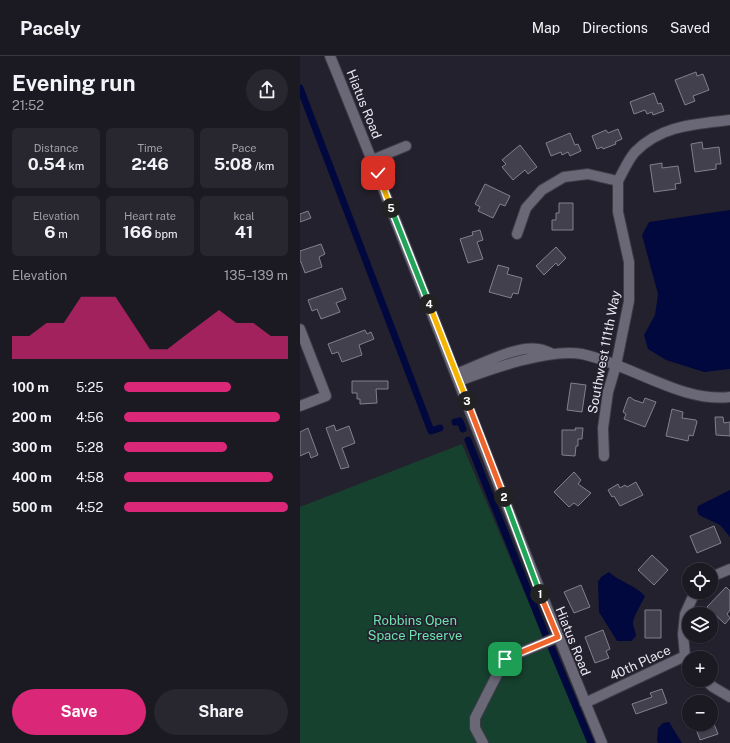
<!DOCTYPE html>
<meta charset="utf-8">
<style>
:root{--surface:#1b1922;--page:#28262f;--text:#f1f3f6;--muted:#a0a0a5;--line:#393840;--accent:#db2777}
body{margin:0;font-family:"Public Sans",sans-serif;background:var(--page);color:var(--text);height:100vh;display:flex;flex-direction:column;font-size:15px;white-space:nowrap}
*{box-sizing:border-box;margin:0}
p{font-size:13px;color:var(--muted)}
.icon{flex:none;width:22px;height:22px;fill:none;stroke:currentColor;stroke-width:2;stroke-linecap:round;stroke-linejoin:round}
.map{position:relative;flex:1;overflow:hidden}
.side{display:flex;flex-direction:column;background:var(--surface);width:300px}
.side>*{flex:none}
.controls{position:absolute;left:382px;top:507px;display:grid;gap:8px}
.controls a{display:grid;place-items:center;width:36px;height:36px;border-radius:50%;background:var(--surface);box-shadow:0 1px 3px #0004,0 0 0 1px var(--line);font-size:20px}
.pin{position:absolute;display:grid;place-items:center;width:34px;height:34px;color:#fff;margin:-17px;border-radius:8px;box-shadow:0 2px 6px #0006}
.km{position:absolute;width:20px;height:20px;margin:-10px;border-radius:50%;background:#222;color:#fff;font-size:11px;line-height:20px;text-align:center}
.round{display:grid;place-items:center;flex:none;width:42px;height:42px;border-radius:21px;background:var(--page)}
.headline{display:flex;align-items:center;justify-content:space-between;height:68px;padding:0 12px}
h1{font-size:22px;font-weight:700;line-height:30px}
.stats{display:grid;grid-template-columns:repeat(3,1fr);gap:6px;height:68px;padding:4px 12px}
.stats div{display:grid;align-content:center;border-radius:6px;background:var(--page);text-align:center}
.stats b{font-size:17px;font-weight:700}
.stats small{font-size:11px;font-weight:400}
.stats p{font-size:11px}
.chart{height:112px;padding:8px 12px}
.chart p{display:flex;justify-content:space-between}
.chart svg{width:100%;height:72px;margin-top:4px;fill:var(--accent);opacity:.7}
.button{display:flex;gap:8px;margin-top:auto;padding:8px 12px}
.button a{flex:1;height:46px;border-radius:24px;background:var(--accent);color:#fff;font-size:16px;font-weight:700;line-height:46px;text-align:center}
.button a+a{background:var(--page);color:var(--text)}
ul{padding:0 12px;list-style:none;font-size:13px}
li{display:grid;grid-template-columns:64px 48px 1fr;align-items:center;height:30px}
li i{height:10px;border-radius:5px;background:var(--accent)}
header{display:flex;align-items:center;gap:24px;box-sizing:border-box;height:56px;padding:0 20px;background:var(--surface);border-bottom:1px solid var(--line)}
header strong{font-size:19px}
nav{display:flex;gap:22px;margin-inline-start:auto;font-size:14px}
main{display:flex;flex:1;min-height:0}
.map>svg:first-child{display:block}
.green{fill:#16412e}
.water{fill:#00083d}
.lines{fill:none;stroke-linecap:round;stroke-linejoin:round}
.canal{stroke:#00083d;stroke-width:7}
.building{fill:#43404e;stroke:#837f8f}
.minor-casing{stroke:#3d3b46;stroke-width:12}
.minor{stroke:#6a6777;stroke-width:10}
.split-1-casing{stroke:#fff;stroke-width:8}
.split-2-casing{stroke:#fff;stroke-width:8}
.split-3-casing{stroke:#fff;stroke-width:8}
.split-4-casing{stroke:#fff;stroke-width:8}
.split-5-casing{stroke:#fff;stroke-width:8}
.split-6-casing{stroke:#fff;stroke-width:8}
.split-1{stroke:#f0652b;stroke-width:5}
.split-2{stroke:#22a559;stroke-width:5}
.split-3{stroke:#f0652b;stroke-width:5}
.split-4{stroke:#f5b400;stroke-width:5}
.split-5{stroke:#22a559;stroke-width:5}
.split-6{stroke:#f5b400;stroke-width:5}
.labels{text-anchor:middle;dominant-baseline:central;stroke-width:3.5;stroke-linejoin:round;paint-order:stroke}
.street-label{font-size:13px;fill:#e9e7f0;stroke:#24212e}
.park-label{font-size:13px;fill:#6ee3ae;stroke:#24212e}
</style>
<header>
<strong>Pacely</strong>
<nav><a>Map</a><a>Directions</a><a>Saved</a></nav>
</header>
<main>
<section class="side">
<div class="headline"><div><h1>Evening run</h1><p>21:52</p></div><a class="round"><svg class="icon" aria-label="share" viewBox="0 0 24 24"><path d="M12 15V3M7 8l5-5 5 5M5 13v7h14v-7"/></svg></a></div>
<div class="stats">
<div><p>Distance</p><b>0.54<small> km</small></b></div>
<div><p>Time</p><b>2:46</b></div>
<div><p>Pace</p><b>5:08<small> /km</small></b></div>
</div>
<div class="stats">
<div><p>Elevation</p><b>6<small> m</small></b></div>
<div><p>Heart rate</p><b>166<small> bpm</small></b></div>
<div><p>kcal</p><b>41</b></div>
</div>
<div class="chart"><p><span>Elevation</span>135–139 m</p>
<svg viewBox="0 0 160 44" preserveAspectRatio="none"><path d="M0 44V30L10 30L20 22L30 22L40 6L50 6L60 6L70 22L80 38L90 38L100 30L110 22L120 14L130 22L140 22L150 30L160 30V44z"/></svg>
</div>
<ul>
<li><b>100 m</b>5:25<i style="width:65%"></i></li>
<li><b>200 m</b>4:56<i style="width:95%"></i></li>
<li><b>300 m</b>5:28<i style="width:63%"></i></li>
<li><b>400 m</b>4:58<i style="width:91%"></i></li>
<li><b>500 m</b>4:52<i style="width:100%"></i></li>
</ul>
<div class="button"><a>Save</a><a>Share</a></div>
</section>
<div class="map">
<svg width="430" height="687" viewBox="0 0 430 687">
<rect width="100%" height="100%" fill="#24212e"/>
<path class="green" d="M162,388L288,687H0V451Z"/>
<path class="water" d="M430,154V313L404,316L366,304L348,293L344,279L355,259L358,238L342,179L349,166Z
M430,434V481L420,469L399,459L397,454L398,450Z
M309,516C320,526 335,529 345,540C342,547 333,561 333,567C333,571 336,575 336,580L331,585H317L299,556L298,526L301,521Z
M369,666L382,687H358L357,684L358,672L363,667Z"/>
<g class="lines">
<path class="canal" d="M0,32L131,375L140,372
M155,366L160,365L163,373
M168,384L246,580
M251,591L291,687"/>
</g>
<path class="building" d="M396,16L397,20L403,18L409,34L393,40L395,45L385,49L375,24Z
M354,37L358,48L361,47L364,55L353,59L352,56L347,58L345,54L334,58L330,46Z
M318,73L322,83L315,86L316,88L303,93L302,91L297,93L292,80L306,74L308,77Z
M270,77L275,89L278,88L281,95L270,100L268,96L262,99L261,96L251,100L246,87Z
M402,86L403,93L419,91L421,108H416V113L395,116L391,88Z
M220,89L237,111L228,118L225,114L213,124L202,111L206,108L202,104Z
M362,107V112L378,110L381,127L375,128L376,133L354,136L350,109Z
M185,128L210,140L205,150L200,148L193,162L178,155L180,151L175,148Z
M259,147H273V174H252V164H256V157H259Z
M8,155L11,162L0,166V158Z
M180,174L183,184L177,186L183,203L168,207L160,183L173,179L172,176Z
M21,188L25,198L19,201L22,211L5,217L1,206H0V195Z
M256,191L266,202L258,210L256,207L244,219L236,210Z
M198,209L209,212L207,218L222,222L218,238L213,237L211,242L189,236Z
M42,232L46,243L36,247L40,256L21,263L17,253L12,255L8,244Z
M65,274L67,278L71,276L74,283L59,289L62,299L42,306L38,296L32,298L28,288Z
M52,325H88V333H76L77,347L60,348V343H57V337H52Z
M271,327L286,329L282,356L267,354Z
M330,341L334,344L343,347L345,342L356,346L345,371L324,363L326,358L323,356L328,342Z
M372,353L383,356L382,362L396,364L397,366L393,380L389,379L388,385L366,380Z
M415,361H423L424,367L430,366V380L416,379Z
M34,369L36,375L49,370L55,387L42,392L49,411L41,413L26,372Z
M8,372L18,399L11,402L9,396L0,400V376Z
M275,372H283L282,383H278V390H276L275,400L262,399V374H276Z
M274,416L281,424L278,428L291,437L278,450L274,447L269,451L254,436Z
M336,426L343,439L320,450L314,440L312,441L308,434L318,428L320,432L325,429L327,431Z
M414,470L421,487L397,497L390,480Z
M352,499L368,514L354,529L338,514Z
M281,529L290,551L274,557L264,536Z
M426,531L430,535V554L427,558L430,562L425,568L407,551Z
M345,554H361V582H345Z
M303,574L310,593L306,595L309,602L295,607L285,581Z
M362,633L367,647L336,658L332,648L352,641L350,637Z
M397,668H408L409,670L414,668L418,678L400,684L396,673L398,672Z"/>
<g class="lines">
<defs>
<path id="minor" d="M30,0C123,228 207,459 302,687
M72,104L106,90
M318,125C323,116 328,104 335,96C361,69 396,68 430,64
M217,178L226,152L242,134L264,121L288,118L318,125
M0,273L26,340L0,350
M156,318C178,310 216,289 238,293C243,293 248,296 253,298
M159,325C191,313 249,292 282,298C330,308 382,347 430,341
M304,400L303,372L308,336L316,309L329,245V206L318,156V125
M411,521L430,513
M385,600L383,578L385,558L395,536
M405,624L413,631L430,641
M285,647L385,600
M183,687L175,672V662L205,603L258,581"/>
</defs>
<use href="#minor" class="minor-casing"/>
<use href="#minor" class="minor"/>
</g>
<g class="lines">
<defs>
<path id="split-1" d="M205,603L258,581L240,538"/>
<path id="split-2" d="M204,441L240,538"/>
<path id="split-3" d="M167,345L204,441"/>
<path id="split-4" d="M129,248L167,345"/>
<path id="split-5" d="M91,152L129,248"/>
<path id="split-6" d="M78,117L91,152"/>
</defs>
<use href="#split-1" class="split-1-casing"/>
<use href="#split-2" class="split-2-casing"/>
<use href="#split-3" class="split-3-casing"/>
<use href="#split-4" class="split-4-casing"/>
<use href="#split-5" class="split-5-casing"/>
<use href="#split-6" class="split-6-casing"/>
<use href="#split-1" class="split-1"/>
<use href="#split-2" class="split-2"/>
<use href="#split-3" class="split-3"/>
<use href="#split-4" class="split-4"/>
<use href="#split-5" class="split-5"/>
<use href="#split-6" class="split-6"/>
</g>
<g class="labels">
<g class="street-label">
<text transform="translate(64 48) rotate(68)">Hiatus Road</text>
<text transform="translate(304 296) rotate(-79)">Southwest 111th Way</text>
<text transform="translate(273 585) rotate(68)">Hiatus Road</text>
<text transform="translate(340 607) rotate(-25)">40th Place</text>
</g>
<g class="park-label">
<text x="115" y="564">Robbins Open<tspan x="115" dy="15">Space Preserve</tspan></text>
</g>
</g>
</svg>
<div class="controls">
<a><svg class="icon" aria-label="locate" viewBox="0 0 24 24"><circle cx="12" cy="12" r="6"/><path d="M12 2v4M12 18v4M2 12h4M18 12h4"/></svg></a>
<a><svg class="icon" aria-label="layers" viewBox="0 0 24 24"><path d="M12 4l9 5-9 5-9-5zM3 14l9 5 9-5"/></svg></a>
<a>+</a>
<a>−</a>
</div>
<div class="pin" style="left:205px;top:603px;background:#1e9e55"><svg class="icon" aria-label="arrive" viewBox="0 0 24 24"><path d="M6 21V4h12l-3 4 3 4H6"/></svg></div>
<div class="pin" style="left:78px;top:117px;background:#d93025"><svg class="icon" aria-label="check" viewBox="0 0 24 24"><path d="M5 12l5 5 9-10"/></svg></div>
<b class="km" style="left:240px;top:538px">1</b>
<b class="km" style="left:204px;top:441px">2</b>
<b class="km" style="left:167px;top:345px">3</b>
<b class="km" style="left:129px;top:248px">4</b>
<b class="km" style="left:91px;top:152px">5</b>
</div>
</main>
